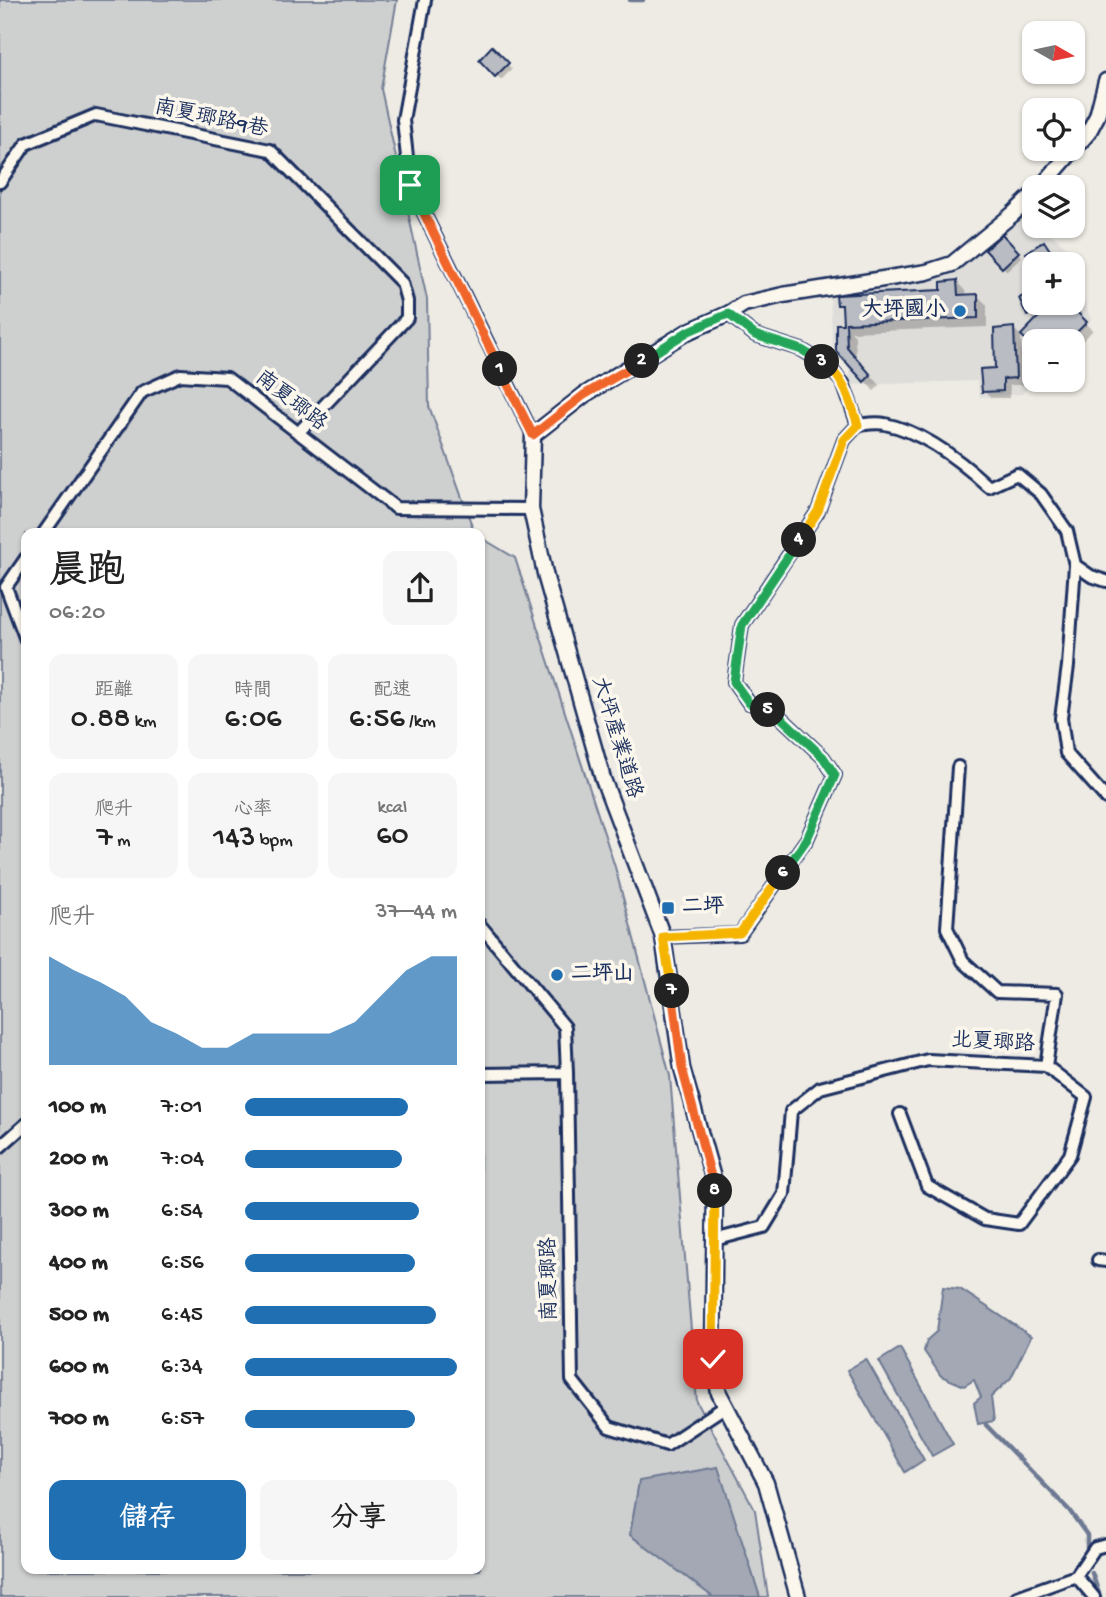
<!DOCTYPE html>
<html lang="zh-TW">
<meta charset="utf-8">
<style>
:root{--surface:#fff;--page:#f6f6f6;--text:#222;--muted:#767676;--accent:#1f6fb2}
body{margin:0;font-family:"Gochi Hand","LXGW WenKai TC",sans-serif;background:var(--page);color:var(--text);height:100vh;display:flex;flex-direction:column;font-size:26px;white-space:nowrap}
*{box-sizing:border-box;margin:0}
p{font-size:23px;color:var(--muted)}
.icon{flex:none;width:38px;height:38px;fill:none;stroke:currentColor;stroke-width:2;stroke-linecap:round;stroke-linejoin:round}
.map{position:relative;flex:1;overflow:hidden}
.panel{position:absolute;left:21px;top:528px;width:464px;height:1046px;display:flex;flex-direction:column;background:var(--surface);border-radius:14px;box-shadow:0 2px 5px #0004}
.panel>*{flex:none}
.needle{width:46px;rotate:99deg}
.tools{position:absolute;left:1022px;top:21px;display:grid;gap:14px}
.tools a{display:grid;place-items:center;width:63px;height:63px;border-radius:14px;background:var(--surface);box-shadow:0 2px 5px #0004;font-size:35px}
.pin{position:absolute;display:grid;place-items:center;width:60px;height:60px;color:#fff;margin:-30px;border-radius:14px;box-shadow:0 4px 10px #0006}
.km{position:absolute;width:35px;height:35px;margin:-18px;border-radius:50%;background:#222;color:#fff;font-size:19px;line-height:35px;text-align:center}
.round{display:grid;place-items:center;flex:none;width:74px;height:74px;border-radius:14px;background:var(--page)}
.summary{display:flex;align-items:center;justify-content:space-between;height:119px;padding:0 28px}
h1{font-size:38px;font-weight:600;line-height:52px}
.metrics{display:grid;grid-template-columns:repeat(3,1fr);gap:10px;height:119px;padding:7px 28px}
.metrics div{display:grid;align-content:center;border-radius:14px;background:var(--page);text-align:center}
.metrics b{font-size:30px;font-weight:600}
.metrics small{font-size:19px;font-weight:400}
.metrics p{font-size:19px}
.chart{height:196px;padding:14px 28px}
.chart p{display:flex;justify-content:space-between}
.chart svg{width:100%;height:126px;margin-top:7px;fill:var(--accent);opacity:.7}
.primary-button{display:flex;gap:14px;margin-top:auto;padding:14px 28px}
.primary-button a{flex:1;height:80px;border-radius:14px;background:var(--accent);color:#fff;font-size:28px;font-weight:600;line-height:80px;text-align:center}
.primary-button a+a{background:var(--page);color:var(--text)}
ul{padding:0 28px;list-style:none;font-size:23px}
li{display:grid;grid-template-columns:112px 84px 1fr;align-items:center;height:52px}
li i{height:18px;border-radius:9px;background:var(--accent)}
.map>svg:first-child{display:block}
.built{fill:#deddda}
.green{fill:#cecfcf;stroke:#747f96;stroke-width:2}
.water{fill:#a3a8b4;stroke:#6d7892;stroke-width:2}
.shadow{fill:#0003}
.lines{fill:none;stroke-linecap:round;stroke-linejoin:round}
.stream{stroke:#6d7892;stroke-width:4.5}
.building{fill:#b9bcc3;stroke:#1b2f5e;stroke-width:2}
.minor-casing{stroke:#1b2f5e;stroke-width:16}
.tertiary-casing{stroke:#1b2f5e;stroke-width:19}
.minor{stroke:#fbf7ec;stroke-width:10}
.tertiary{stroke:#fbf7ec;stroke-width:14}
.split-1-casing{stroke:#fff;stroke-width:14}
.split-2-casing{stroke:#fff;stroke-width:14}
.split-3-casing{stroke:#fff;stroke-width:14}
.split-4-casing{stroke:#fff;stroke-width:14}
.split-5-casing{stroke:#fff;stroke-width:14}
.split-6-casing{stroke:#fff;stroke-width:14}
.split-7-casing{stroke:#fff;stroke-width:14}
.split-8-casing{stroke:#fff;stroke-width:14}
.split-9-casing{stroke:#fff;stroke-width:14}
.split-1{stroke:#f0652b;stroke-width:9}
.split-2{stroke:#f0652b;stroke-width:9}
.split-3{stroke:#22a559;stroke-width:9}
.split-4{stroke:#f5b400;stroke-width:9}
.split-5{stroke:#22a559;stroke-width:9}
.split-6{stroke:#22a559;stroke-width:9}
.split-7{stroke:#f5b400;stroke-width:9}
.split-8{stroke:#f0652b;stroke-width:9}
.split-9{stroke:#f5b400;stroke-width:9}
.poi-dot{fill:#1f6fb2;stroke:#fbf7ec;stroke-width:2.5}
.labels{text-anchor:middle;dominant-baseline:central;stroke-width:7;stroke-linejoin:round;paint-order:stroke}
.street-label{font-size:21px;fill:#1b2f5e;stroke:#fbf7ec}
.poi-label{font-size:21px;font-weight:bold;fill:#1b2f5e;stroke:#fbf7ec;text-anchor:start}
</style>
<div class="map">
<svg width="1106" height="1597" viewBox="0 0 1106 1597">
<rect width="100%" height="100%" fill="#eeebe4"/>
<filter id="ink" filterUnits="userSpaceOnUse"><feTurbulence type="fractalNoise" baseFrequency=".0143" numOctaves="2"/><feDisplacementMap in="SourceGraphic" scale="14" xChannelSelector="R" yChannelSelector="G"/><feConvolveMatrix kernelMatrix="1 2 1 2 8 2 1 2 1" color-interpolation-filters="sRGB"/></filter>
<g filter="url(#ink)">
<path class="built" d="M1023,210L1034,219V226H1042L1065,246L1071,264H1034V303H1073V268L1091,320L1071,341H1034L1035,380L1022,394L980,397L977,381L851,385L849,368L833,352L830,292L934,277Z"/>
<path class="green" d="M0,0H397L381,89L427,299L429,406L475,534H26V1570H480V537L515,558L615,867L670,1076L697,1402L755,1510L768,1597H0Z"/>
<path class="water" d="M943,1287L960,1289L1031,1336L1011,1378L991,1397L994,1421L978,1424L974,1403L981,1397L974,1380L964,1386L941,1376L924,1351L927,1340L937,1331Z
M900,1348L953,1444L932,1456L879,1361Z
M866,1359L924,1460L905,1472L847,1370Z
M718,1467L760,1597H713L630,1535L639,1481Z"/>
<path class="shadow" d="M492,49L512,69L501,80L481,60Z
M1002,236L1022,257L1007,271L987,250Z
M957,282L966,292L967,296H978L987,305V327L851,332L855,336L856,358L880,385L874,391L838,350L837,326H849L845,322L844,310L839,305L943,292Z
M1034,293V303H1047L1050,308L1055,303H1065L1093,330L1073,351V341H1034V347L1023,335L1042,315L1033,319L1021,299Z
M1014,329L1021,336L1023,385H1010L1009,398H991L984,391L997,370Z"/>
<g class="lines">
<path class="stream" d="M630,0H643
M986,1425L1069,1510L1087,1535V1556
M1092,1573L1100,1597"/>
</g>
<path class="building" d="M492,46L509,63L495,77L479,60Z
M1002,234L1019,252L1002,268L985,250Z
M1044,241L1057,261L1053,264L1034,265L1026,253Z
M957,280L958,295L978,294V318L846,323L847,347L871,375L864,382L836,351V324H843L842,305H837L836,295L941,290V282Z
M1034,291V303H1047L1048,306L1027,316L1019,298Z
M1052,303H1068L1087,322L1068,341H1034V349L1021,335Z
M1014,327L1016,378L1003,379V391L982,392L980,369L995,368L994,329Z"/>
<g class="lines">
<defs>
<path id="minor" d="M425,0L403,120L410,185L533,435
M0,182L26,144L96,115L270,150L402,283L407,301V318L298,433
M728,314L755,335L802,350L828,366L843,383L858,425C866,424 877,422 885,424C924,432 961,461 989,487L1017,474L1041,494L1067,531L1075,565L1091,576L1106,581
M43,534L142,392L180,375L227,378L396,508L531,509
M26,558L6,587L26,640
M1075,565L1068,666L1061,718L1066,753L1106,798
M958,767L947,928L963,961L997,992L1057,994L1046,1066
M480,925L565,1027L567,1073
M663,937L740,934L807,839L835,775L823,757L774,711L749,703L734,682L742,625L818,511L844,440L858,425
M480,1074L567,1073L572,1380L609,1427L667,1445L726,1406
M0,1147L26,1124
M714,1240L764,1227L784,1194L791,1111L820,1088L928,1060L1046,1066L1086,1097L1070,1155L1019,1224L985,1219L927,1186L900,1114
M1098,1260L1106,1261
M1017,1597L1076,1576
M1094,1597L1076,1576L1095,1548L1106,1545"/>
<path id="tertiary" d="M1041,187L1088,133L1097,116L1106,81
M798,1597L766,1483L719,1393L713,1359L715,1185L682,1068L663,937L603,779L546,578L531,509L533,435L584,395L687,332L728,314L744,304L783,295L927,272L952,264L1013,214L1034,194"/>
</defs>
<use href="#minor" class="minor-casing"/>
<use href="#tertiary" class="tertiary-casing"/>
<use href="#minor" class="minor"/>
<use href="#tertiary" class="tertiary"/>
</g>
</g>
<g class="lines" filter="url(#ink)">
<defs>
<path id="split-1" d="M410,185L500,369"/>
<path id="split-2" d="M500,369L533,435L584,395L642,361"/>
<path id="split-3" d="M642,361L687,332L728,314L755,335L802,350L822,362"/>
<path id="split-4" d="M799,540L818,511L844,440L858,425C850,401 844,376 822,362"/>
<path id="split-5" d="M768,710L749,703L734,682L742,625L799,540"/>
<path id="split-6" d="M768,710L774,711L823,757L835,775L807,839L783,873"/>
<path id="split-7" d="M672,991L663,937L740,933L783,873"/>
<path id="split-8" d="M672,991L682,1068L715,1191"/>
<path id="split-9" d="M713,1359L715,1191"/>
</defs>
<use href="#split-1" class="split-1-casing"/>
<use href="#split-2" class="split-2-casing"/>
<use href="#split-3" class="split-3-casing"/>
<use href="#split-4" class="split-4-casing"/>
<use href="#split-5" class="split-5-casing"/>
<use href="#split-6" class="split-6-casing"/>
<use href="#split-7" class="split-7-casing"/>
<use href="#split-8" class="split-8-casing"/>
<use href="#split-9" class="split-9-casing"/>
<use href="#split-1" class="split-1"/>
<use href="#split-2" class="split-2"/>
<use href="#split-3" class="split-3"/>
<use href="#split-4" class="split-4"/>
<use href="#split-5" class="split-5"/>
<use href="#split-6" class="split-6"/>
<use href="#split-7" class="split-7"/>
<use href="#split-8" class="split-8"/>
<use href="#split-9" class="split-9"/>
</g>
<g class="poi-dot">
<circle cx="960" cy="311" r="7"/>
<rect x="661" y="901" width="14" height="14" rx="3.5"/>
<circle cx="557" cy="975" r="7"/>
</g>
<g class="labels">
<g class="street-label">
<text transform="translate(211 120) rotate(12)">南夏瑯路9巷</text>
<text transform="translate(290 402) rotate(38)">南夏瑯路</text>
<text transform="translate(615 738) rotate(73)">大坪產業道路</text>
<text transform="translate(993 1044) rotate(3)">北夏瑯路</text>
<text transform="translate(551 1279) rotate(-91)">南夏瑯路</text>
</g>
<g class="poi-label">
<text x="946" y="311" text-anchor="end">大坪國小</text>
<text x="682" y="908">二坪</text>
<text x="571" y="975">二坪山</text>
</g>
</g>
</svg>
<div class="tools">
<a><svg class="needle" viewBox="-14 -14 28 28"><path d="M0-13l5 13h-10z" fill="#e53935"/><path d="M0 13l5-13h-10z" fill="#767676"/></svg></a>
<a><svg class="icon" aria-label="locate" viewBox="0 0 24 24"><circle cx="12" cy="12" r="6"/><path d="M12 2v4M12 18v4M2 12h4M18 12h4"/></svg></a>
<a><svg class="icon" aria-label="layers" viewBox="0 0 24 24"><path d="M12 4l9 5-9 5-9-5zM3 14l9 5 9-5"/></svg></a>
<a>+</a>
<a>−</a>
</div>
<div class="pin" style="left:410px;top:185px;background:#1e9e55"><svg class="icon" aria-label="arrive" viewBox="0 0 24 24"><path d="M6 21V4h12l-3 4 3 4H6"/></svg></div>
<div class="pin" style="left:713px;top:1359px;background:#d93025"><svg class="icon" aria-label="check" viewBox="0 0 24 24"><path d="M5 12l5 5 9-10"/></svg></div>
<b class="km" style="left:500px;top:369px">1</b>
<b class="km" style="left:642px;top:361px">2</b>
<b class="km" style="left:822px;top:362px">3</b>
<b class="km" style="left:799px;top:540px">4</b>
<b class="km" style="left:768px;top:710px">5</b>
<b class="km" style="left:783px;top:873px">6</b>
<b class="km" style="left:672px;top:991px">7</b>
<b class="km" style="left:715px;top:1191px">8</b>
<section class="panel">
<div class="summary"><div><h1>晨跑</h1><p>06:20</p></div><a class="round"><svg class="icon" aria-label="share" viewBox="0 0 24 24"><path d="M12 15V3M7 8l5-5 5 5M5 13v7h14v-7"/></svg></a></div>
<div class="metrics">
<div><p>距離</p><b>0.88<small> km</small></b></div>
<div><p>時間</p><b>6:06</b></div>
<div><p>配速</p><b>6:56<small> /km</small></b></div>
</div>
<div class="metrics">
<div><p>爬升</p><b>7<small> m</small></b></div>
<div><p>心率</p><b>143<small> bpm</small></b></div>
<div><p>kcal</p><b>60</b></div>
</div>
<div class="chart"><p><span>爬升</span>37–44 m</p>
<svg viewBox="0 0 160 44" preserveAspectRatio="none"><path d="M0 44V6L10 11L20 15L30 20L40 29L50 33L60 38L70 38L80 33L90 33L100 33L110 33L120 29L130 20L140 11L150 6L160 6V44z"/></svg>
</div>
<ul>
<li><b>100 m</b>7:01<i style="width:77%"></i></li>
<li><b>200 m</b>7:04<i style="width:74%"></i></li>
<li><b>300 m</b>6:54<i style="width:82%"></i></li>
<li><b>400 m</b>6:56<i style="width:80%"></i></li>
<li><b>500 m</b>6:45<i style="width:90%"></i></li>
<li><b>600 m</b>6:34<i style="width:100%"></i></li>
<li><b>700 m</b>6:57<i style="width:80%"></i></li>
</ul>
<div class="primary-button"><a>儲存</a><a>分享</a></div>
</section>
</div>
